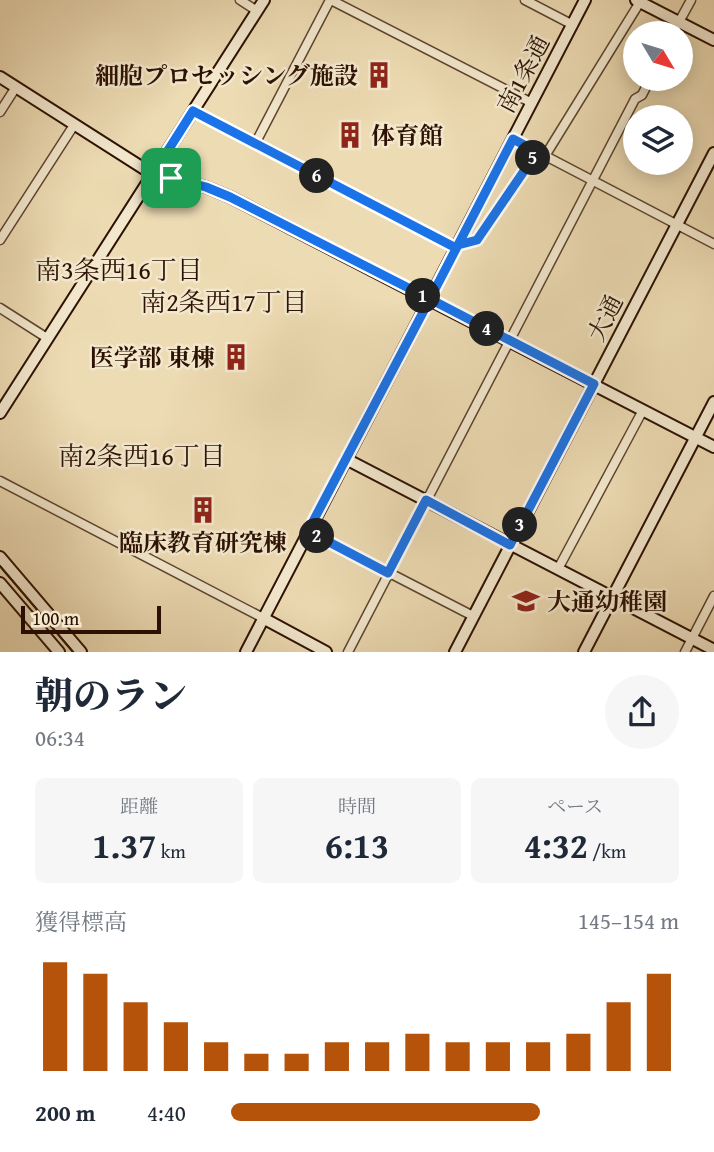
<!DOCTYPE html>
<html lang="ja">
<meta charset="utf-8">
<style>
:root{--surface:#fff;--page:#f6f6f7;--text:#1f2937;--muted:#747a83;--accent:#b45309}
body{margin:0;font-family:"Gentium Book Plus","Noto Serif JP",serif;background:var(--page);color:var(--text);height:100vh;display:flex;flex-direction:column;font-size:26px;white-space:nowrap}
*{box-sizing:border-box;margin:0}
p{font-size:23px;color:var(--muted)}
.icon{flex:none;width:38px;height:38px;fill:none;stroke:currentColor;stroke-width:2;stroke-linecap:round;stroke-linejoin:round}
.map{position:relative;height:652px;overflow:hidden}
.drawer{display:flex;flex-direction:column;background:var(--surface);flex:1}
.drawer>*{flex:none}
.needle{width:46px;rotate:128deg}
.buttons{position:absolute;left:623px;top:21px;display:grid;gap:14px}
.buttons a{display:grid;place-items:center;width:70px;height:70px;border-radius:50%;background:var(--surface);box-shadow:0 4px 18px #0003;font-size:35px}
.scale{position:absolute;left:21px;bottom:18px;width:140px;box-sizing:border-box;padding-left:7px;border:4px solid #2c1102;border-top:0;font-size:19px;line-height:24px;white-space:nowrap;color:#2c1102;-webkit-text-stroke:5px #f3e8ce;paint-order:stroke}
.pin{position:absolute;display:grid;place-items:center;width:60px;height:60px;color:#fff;margin:-30px;border-radius:14px;box-shadow:0 4px 10px #0006}
.km{position:absolute;width:35px;height:35px;margin:-18px;border-radius:50%;background:#222;color:#fff;font-size:19px;line-height:35px;text-align:center}
.round{display:grid;place-items:center;flex:none;width:74px;height:74px;border-radius:37px;background:var(--page)}
.summary{display:flex;align-items:center;justify-content:space-between;height:119px;padding:0 35px}
h1{font-size:38px;font-weight:800;line-height:52px}
.metrics{display:grid;grid-template-columns:repeat(3,1fr);gap:10px;height:119px;padding:7px 35px}
.metrics div{display:grid;align-content:center;border-radius:10px;background:var(--page);text-align:center}
.metrics b{font-size:35px;font-weight:800}
.metrics small{font-size:19px;font-weight:400}
.metrics p{font-size:19px}
.chart{height:196px;padding:14px 35px}
.chart p{display:flex;justify-content:space-between}
.chart svg{width:100%;height:126px;margin-top:7px;stroke:var(--accent);stroke-width:6}
ul{padding:0 35px;list-style:none;font-size:23px}
li{display:grid;grid-template-columns:112px 84px 1fr;align-items:center;height:52px}
li i{height:18px;border-radius:9px;background:var(--accent)}
.map>svg:first-child{display:block}
.lines{fill:none;stroke-linecap:round;stroke-linejoin:round}
.street-casing{stroke:#5c442e;stroke-width:11}
.secondary-casing{stroke:#2c1102;stroke-width:14}
.street{stroke:#f3e8ce;stroke-width:8}
.secondary{stroke:#f3e8ce;stroke-width:10}
.tram{stroke:#2c1102;stroke-width:2}
.route-casing{stroke:#fff;stroke-width:14}
.route{stroke:#1a73e8;stroke-width:9}
.labels{text-anchor:middle;dominant-baseline:central;stroke-width:5;stroke-linejoin:round;paint-order:stroke}
.street-label{font-size:24px;fill:#2c1102;stroke:#f3e8ce}
.poi-label{font-size:24px;font-weight:bold;fill:#2c1102;stroke:#f3e8ce;text-anchor:end}
.neighbourhood-label{font-size:26px;fill:#2c1102;stroke:#f3e8ce}
</style>
<div class="map">
<svg width="714" height="652" viewBox="0 0 714 652">
<rect width="100%" height="100%" fill="#eddbb3"/>
<filter id="stains"><feTurbulence type="fractalNoise" baseFrequency=".00286" numOctaves="4"/><feColorMatrix values="0 0 0 0 .2 0 0 0 0 .09 0 0 0 0 .02 0 0 0 .5 -.17"/></filter>
<radialGradient id="worn" r=".72"><stop offset=".6" stop-color="#630" stop-opacity="0"/><stop offset="1" stop-color="#630" stop-opacity=".3"/></radialGradient>
<g class="lines">
<defs>
<path id="street" d="M240,0L257,11
M331,0L532,103
M525,0L573,25
M673,33L691,0
M193,111L456,248
M0,112L16,87
M513,139L714,244
M255,144L330,0
M545,156L640,2
M0,240L74,125
M458,245L477,240L537,152
M0,308L47,338
M0,481L263,618
M308,531L473,616
M558,569L643,410
M348,652L635,99L642,95L650,79
M685,652L714,596"/>
<path id="secondary" d="M636,0L714,40
M0,77L146,170L162,176L206,187L230,197L714,447
M0,413L264,0
M346,459L714,650
M0,557L81,652
M0,583L59,652
M263,618L326,652
M246,652L585,0
M455,652L714,153
M584,652L714,402"/>
</defs>
<use href="#street" class="street-casing"/>
<use href="#secondary" class="secondary-casing"/>
<use href="#street" class="street"/>
<use href="#secondary" class="secondary"/>
<path class="tram" d="M0,566L73,652"/>
</g>
<g class="lines">
<defs>
<path id="route" d="M171,178L206,187L230,197L430,299L308,531L388,573L426,500L510,545L594,384L430,299L513,139L537,152L477,240L458,245L456,248L193,111L153,174L171,178"/>
</defs>
<use href="#route" class="route-casing"/>
<use href="#route" class="route"/>
</g>
<defs>
<symbol id="building-bare" viewBox="-9 -9 18 18"><path d="M-4-6H4V6H1V3H-1V6H-4ZM-2.5-4.3h1.7v1.8h-1.7ZM.8-4.3h1.7v1.8H.8ZM-2.5-1h1.7V.8h-1.7ZM.8-1h1.7V.8H.8Z" fill="#8f2418" stroke="#f3e8ce" stroke-width="2.5" paint-order="stroke"/></symbol>
<symbol id="school-bare" viewBox="-9 -9 18 18"><path d="M0-5L7-2L0 1L-7-2ZM-4 1L0 2.5L4 1V4Q0 6-4 4Z" fill="#8f2418" stroke="#f3e8ce" stroke-width="2.5" paint-order="stroke"/></symbol>
</defs>
<g fill-rule="evenodd">
<use href="#building-bare" x="360" y="56" width="38" height="38"/>
<use href="#building-bare" x="331" y="116" width="38" height="38"/>
<use href="#building-bare" x="217" y="338" width="38" height="38"/>
<use href="#building-bare" x="184" y="491" width="38" height="38"/>
<use href="#school-bare" x="507" y="582" width="38" height="38"/>
</g>
<g class="labels">
<g class="street-label">
<text transform="translate(523 74) rotate(-62)">南1条通</text>
<text transform="translate(605 318) rotate(-63)">大通</text>
</g>
<g class="poi-label">
<text x="358" y="75">細胞プロセッシング施設</text>
<text x="371" y="135" text-anchor="start">体育館</text>
<text x="215" y="357">医学部 東棟</text>
<text x="203" y="542" text-anchor="middle">臨床教育研究棟</text>
<text x="547" y="601" text-anchor="start">大通幼稚園</text>
</g>
<g class="neighbourhood-label">
<text x="119" y="269">南3条西16丁目</text>
<text x="224" y="301">南2条西17丁目</text>
<text x="142" y="455">南2条西16丁目</text>
</g>
</g>
<rect width="100%" height="100%" filter="url(#stains)"/>
<rect width="100%" height="100%" fill="url(#worn)"/>
</svg>
<div class="buttons">
<a><svg class="needle" viewBox="-14 -14 28 28"><path d="M0-13l5 13h-10z" fill="#e53935"/><path d="M0 13l5-13h-10z" fill="#747a83"/></svg></a>
<a><svg class="icon" aria-label="layers" viewBox="0 0 24 24"><path d="M12 4l9 5-9 5-9-5zM3 14l9 5 9-5"/></svg></a>
</div>
<div class="scale">100 m</div>
<div class="pin" style="left:171px;top:178px;background:#1e9e55"><svg class="icon" aria-label="arrive" viewBox="0 0 24 24"><path d="M6 21V4h12l-3 4 3 4H6"/></svg></div>
<b class="km" style="left:423px;top:296px">1</b>
<b class="km" style="left:317px;top:536px">2</b>
<b class="km" style="left:520px;top:525px">3</b>
<b class="km" style="left:487px;top:329px">4</b>
<b class="km" style="left:533px;top:158px">5</b>
<b class="km" style="left:317px;top:176px">6</b>
</div>
<section class="drawer">
<div class="summary"><div><h1>朝のラン</h1><p>06:34</p></div><a class="round"><svg class="icon" aria-label="share" viewBox="0 0 24 24"><path d="M12 15V3M7 8l5-5 5 5M5 13v7h14v-7"/></svg></a></div>
<div class="metrics">
<div><p>距離</p><b>1.37<small> km</small></b></div>
<div><p>時間</p><b>6:13</b></div>
<div><p>ペース</p><b>4:32<small> /km</small></b></div>
</div>
<div class="chart"><p><span>獲得標高</span>145–154 m</p>
<svg viewBox="0 0 160 44" preserveAspectRatio="none"><path d="M5 44V6M15 44V10M25 44V20M35 44V27M45 44V34M55 44V38M65 44V38M75 44V34M85 44V34M95 44V31M105 44V34M115 44V34M125 44V34M135 44V31M145 44V20M155 44V10"/></svg>
</div>
<ul>
<li><b>200 m</b>4:40<i style="width:69%"></i></li>
</ul>
</section>
